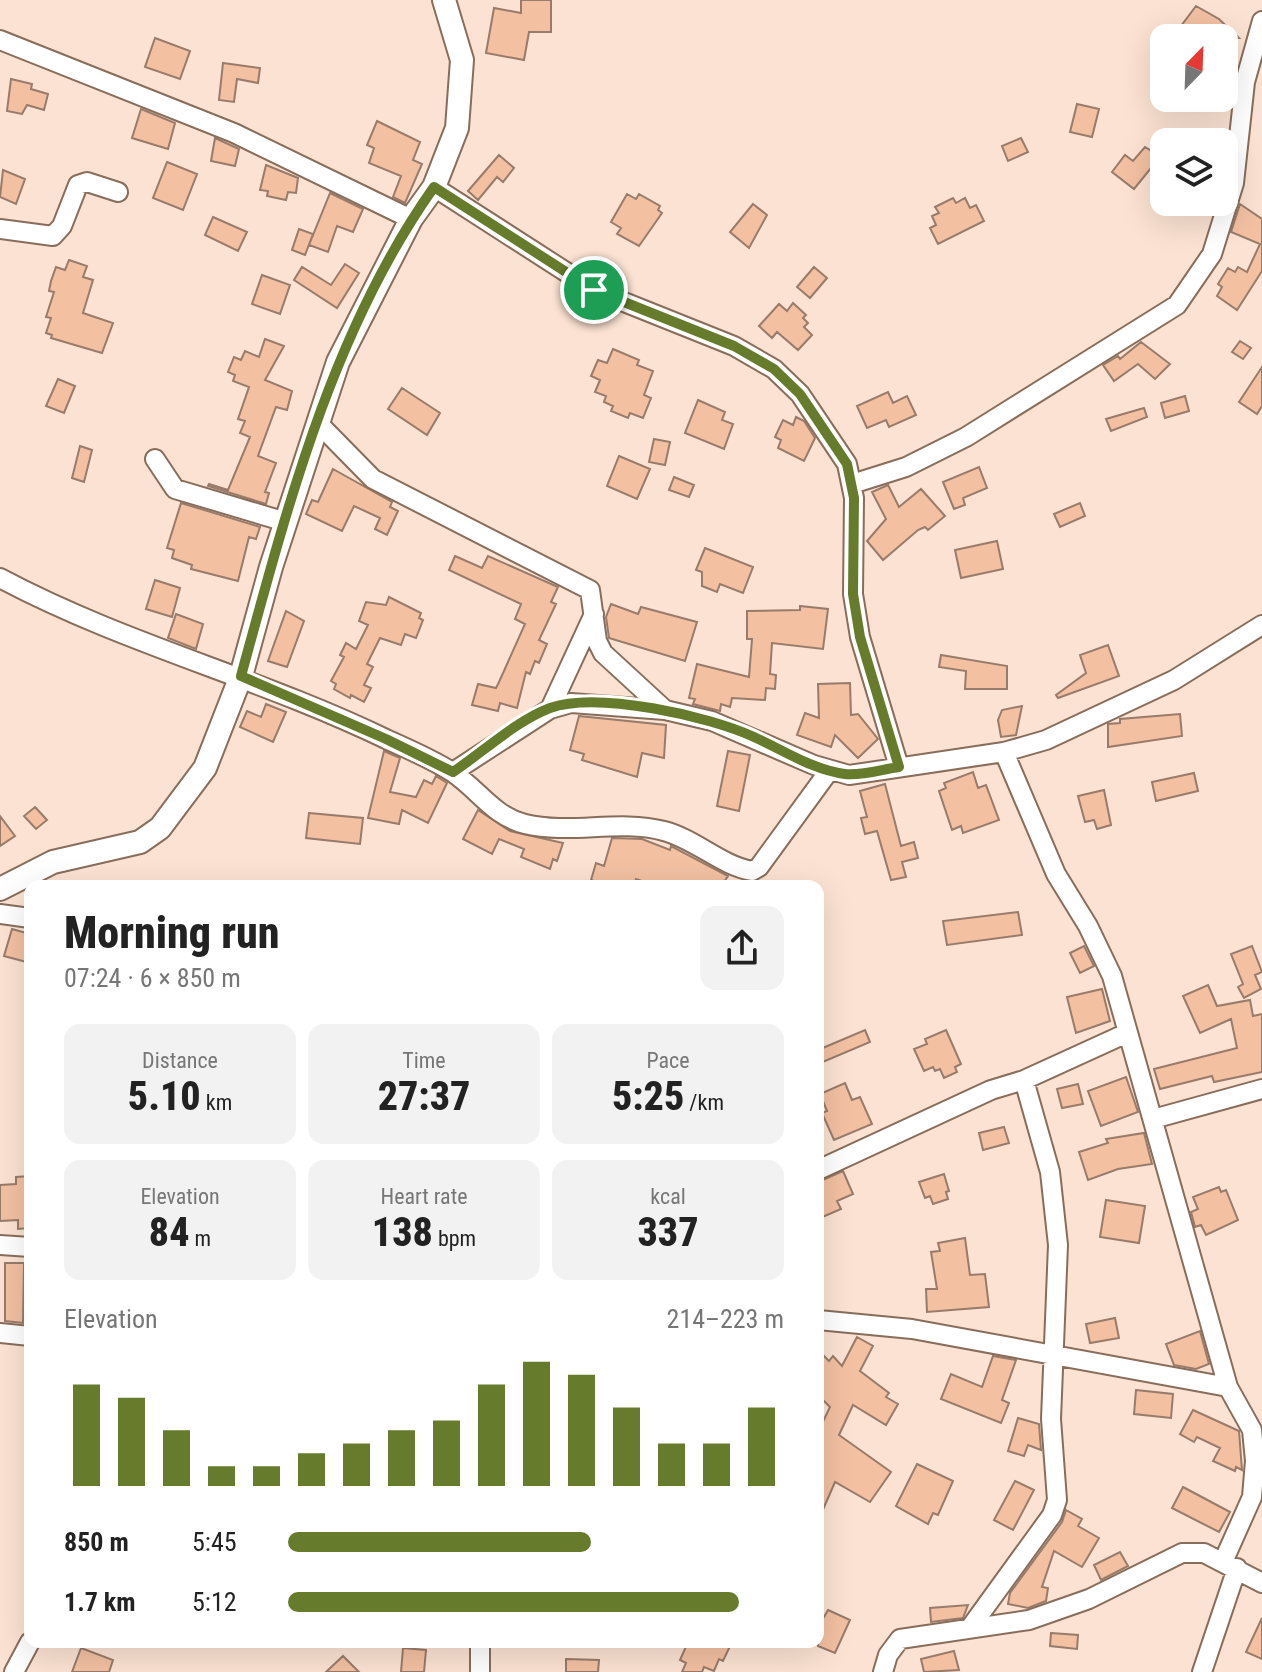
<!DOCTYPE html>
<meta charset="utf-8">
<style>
:root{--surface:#fff;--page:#f2f2f2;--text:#222;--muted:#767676;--accent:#667b2c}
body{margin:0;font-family:"Roboto Condensed",sans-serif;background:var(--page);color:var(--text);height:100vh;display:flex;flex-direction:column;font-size:30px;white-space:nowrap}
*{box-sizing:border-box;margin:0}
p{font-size:26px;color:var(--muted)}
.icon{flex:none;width:44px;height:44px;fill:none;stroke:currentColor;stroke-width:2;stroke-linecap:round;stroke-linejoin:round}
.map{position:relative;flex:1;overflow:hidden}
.drawer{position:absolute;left:24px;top:880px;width:800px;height:768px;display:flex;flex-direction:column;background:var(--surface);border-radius:16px;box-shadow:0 8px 32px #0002}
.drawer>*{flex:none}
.needle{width:52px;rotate:23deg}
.controls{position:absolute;left:1150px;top:24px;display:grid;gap:16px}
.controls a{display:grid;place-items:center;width:88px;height:88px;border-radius:16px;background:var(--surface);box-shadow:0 8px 32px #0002;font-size:40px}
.pin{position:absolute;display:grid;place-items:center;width:68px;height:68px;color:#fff;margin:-34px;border:4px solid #fff;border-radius:50%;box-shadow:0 2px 8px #0007}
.round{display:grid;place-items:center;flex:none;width:84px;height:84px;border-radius:16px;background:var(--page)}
.head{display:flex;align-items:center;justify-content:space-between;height:136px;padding:0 40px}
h1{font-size:44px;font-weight:800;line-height:60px}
.metrics{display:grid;grid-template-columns:repeat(3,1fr);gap:12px;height:136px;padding:8px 40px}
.metrics div{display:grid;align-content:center;border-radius:16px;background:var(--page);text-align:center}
.metrics b{font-size:40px;font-weight:800}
.metrics small{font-size:22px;font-weight:400}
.metrics p{font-size:22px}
.chart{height:224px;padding:16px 40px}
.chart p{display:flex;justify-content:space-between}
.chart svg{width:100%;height:144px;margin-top:8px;stroke:var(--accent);stroke-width:6}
ul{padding:0 40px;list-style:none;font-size:26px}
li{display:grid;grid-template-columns:128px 96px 1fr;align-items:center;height:60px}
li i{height:20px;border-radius:10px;background:var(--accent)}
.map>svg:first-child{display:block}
.building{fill:#f3c0a2;stroke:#987b6a;stroke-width:2}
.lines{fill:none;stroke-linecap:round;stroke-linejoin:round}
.minor-casing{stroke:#886d5b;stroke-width:22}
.tertiary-casing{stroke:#886d5b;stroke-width:26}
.minor{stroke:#fff;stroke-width:18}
.tertiary{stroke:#fff;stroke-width:22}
.route-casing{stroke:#fff;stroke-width:16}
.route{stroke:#667b2c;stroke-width:10}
</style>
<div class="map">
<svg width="1262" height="1672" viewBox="0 0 1262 1672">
<rect width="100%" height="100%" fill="#fbe2d2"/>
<path class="building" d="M521,0H551V32H529L524,60L486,53L494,8L521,13Z
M1196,6L1219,19L1239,38H1185L1190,32L1181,26Z
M155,38L190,51L180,79L145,67Z
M223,63L260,68L258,83L237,79L234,102L219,100Z
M11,79L32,84L31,89L48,94L44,110L27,105L22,114L7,111Z
M1077,104L1099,109L1092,137L1070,132Z
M141,109L175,123L168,149L132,138Z
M377,121L420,142L413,160L422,164L405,203L393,197L401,176L369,163L374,148L367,145Z
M215,138L239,149L235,166L211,161Z
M1021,138L1028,152L1008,161L1002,146Z
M1156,144L1164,151V179L1151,168L1134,189L1112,172L1125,155L1133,161L1145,147L1150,150Z
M499,155L514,168L503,182L497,177L478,200L468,191Z
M167,162L197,174L183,210L153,198Z
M266,165L298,178L296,193L288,192L286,200L267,196L268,191L260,190Z
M3,170L25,179L16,204L0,197Z
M330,193L363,209L353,232L337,226L328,252L309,245Z
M627,194L636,199L639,194L660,206L658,210L662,213L639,246L617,234L621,228L611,222Z
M953,198L956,203L965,198L970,208L976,205L984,221L938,244L930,228L936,225L932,216L939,213L935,207Z
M753,204L767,215L749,248L730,232Z
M1240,204L1262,219V271L1237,310L1217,296L1222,287L1218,284L1228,268L1235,272L1238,267L1247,272L1260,244L1231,232Z
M213,217L247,232L238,251L205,235Z
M299,229L313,234L305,255L292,250Z
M69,260L87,266L83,277L93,280L83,313L113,323L102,353L51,338L52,335L46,333L51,318L46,317L54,292L49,291L51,281L56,267L65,270Z
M345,264L359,273L337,308L294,280L302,267L331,285Z
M814,267L827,278L810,298L797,287Z
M262,275L290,285L280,314L252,304Z
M793,303L806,315L803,318L808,323L804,327L812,335L798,350L777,332L772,338L759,326L779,304L787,311Z
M265,339L284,346L265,380L292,391L287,410L276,407L258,456L276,463L265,492L269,493L266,504L208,486L209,484L228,490L250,437L240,433L245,421L238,419L249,387L233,381L235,375L228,372L234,357L241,360L245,351L259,357Z
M1240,341L1251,348L1243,359L1232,352Z
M1141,342L1170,364L1155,379L1138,364L1114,381L1103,365L1118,356L1120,359Z
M613,349L639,360L637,365L653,371L644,395L651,398L643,418L630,413L628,418L611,411L613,406L604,402L606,396L595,392L600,380L591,376L598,360L607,363Z
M1262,367V406L1257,414L1239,402Z
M58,379L75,386L64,413L46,406Z
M402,388L440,413L427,435L388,409Z
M888,392L893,403L907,396L916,415L889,427L886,420L867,428L857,406Z
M1185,396L1189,411L1165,418L1161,403Z
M698,400L725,412L722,420L733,424L724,449L685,433Z
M1144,408L1147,417L1111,431L1106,419Z
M796,417L804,421L815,438L804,461L778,448L781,440L775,437L783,420L793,425Z
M654,439L670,442L665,465L649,462Z
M80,446L92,450L84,482L72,478Z
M619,456L650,469L637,499L607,486Z
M979,467L987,488L963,498L965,505L954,509L943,482Z
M333,469L392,502L390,507L398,511L387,535L375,529L380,518L354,506L342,531L306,514L312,500L318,502Z
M674,477L694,485L689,497L669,490Z
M888,485L899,507L921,489L945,516L928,530L925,527L918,530L883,560L867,541L886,519L872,492Z
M181,503L260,527L256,539L249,537L238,581L191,569L192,565L172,558L174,550L167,548Z
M1080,503L1085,516L1060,527L1054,514Z
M997,541L1003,569L961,578L955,550Z
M705,548L753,567L743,593L720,584L717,592L702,586V572L696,570Z
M455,556L482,568L488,556L558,587L551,602L556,604L539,640L547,644L539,663L535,661L530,674L526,672L517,708L500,703L498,711L472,705L478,684L496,688L499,682L525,624L515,619L521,604L449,570Z
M155,580L180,588L172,617L146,609Z
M389,597L421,613L419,618L423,620L416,638L405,634L401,645L380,638L367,664L373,667L364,685L371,688L364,702L351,695L350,698L334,689L336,684L331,681L344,657L340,655L346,643L356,649L368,625L359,621L366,602L386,605Z
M611,604L638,614L641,607L697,622L685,661L609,638L606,617Z
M800,606L828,609L823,649L772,643L770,674L776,675L775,689L766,688L765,700L732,698L730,707L721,704L720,711L693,704L695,699L689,698L697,664L749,677L752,639H747V611L800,610Z
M286,611L304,621L287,667L268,661Z
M176,614L203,624L196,649L168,638Z
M1108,645L1119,676L1058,698L1056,695L1086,673L1080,655Z
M941,655L1007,666V689H965L966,671L939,667Z
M850,683L851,715L858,714L878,739L858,758L835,735L831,747L797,735L805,713L819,718L818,684Z
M266,704L286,712L273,742L240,727L247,711L261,717Z
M1022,706L1016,735L1001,737L998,720L1002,710Z
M1180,714L1182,736L1108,747V724L1120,723V719Z
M579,716L666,725L664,758L642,753L637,777L582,760L584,754L570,750Z
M384,751L400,758L390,792L416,797L424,780L432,784L436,776L447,783L428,823L402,810L399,824L368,818Z
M728,751L750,755L739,811L717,806Z
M973,772L978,788L986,785L999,820L963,833L961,826L952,830L939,791L946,788L944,783Z
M1194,773L1198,791L1156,801L1152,782Z
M885,784L901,846L914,842L918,858L902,862L906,877L891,880L877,831L865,834L861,818L867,817L860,791Z
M1104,790L1111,825L1097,829L1094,820L1085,822L1078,796Z
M35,807L47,820L36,829L24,816Z
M478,810L510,831L563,843L557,861L553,859L550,869L521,857L524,849L499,839L492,854L463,839Z
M309,813L363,818L360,844L306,838Z
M0,816L15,836L0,846Z
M612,838L642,839L670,850L671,846L728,876L721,886H657L636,879L634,886H611L591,880L596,863L604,866Z
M1018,912L1022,935L947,945L943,921Z
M12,929L30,934V963L4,956Z
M1084,946L1094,966L1080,973L1070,953Z
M1252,946L1262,972L1255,975L1261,989L1244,998L1238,987L1243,984L1231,954Z
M1208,985L1217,1006L1250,1000L1253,1016L1262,1014V1072L1214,1082L1212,1076L1160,1089L1154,1069L1237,1048L1231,1019L1200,1033L1183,996Z
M1102,989L1110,1021L1076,1033L1067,997Z
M865,1030L870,1042L818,1064V1050Z
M946,1030L961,1064L955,1067L957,1072L944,1078L940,1069L935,1071L933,1067L924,1071L914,1049L927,1044L925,1039Z
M1126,1077L1138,1112L1101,1126L1088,1091Z
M845,1083L852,1100L860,1097L872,1124L834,1140L822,1113L827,1111L820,1094Z
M1078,1084L1083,1104L1062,1108L1057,1089Z
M1004,1127L1009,1143L983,1150L979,1133Z
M1144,1133L1152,1164L1118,1169L1088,1180L1079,1152L1108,1143L1106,1139Z
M843,1171L853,1194L837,1201L841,1209L818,1219V1182Z
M944,1174L949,1191L946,1192L948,1199L933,1204L930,1196L925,1198L919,1182Z
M30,1176V1228L18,1229V1220L0,1221V1185L16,1184V1177Z
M1219,1187L1221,1192L1226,1190L1238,1220L1206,1235L1201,1225L1195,1227L1191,1212L1198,1209L1193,1197Z
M1106,1200L1145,1206L1139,1243L1100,1237Z
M965,1238L970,1275L985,1274L989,1307L927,1312L926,1289H937L931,1252L940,1251L938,1243Z
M5,1263H24L23,1323L5,1321Z
M1115,1318L1119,1338L1090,1343L1086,1324Z
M1200,1331L1209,1364L1196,1369L1174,1365L1166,1344Z
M857,1337L873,1346L860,1371L889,1393L886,1397L898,1404L886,1425L853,1405L839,1435L891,1472L870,1502L835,1482L818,1521V1432L830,1407L818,1395V1350L829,1361L833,1356L842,1366Z
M993,1356L1016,1360L1002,1400L1009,1403L1001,1423L941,1399L951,1374L982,1387Z
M1136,1390L1173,1394L1171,1418L1134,1414Z
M1193,1410L1239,1431L1242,1470L1236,1467L1235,1471L1213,1461L1220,1448L1197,1437L1194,1442L1180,1434Z
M1018,1418L1039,1424L1041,1450L1028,1445L1024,1456L1008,1451Z
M917,1464L953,1481L938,1515L933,1513L928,1524L896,1506Z
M1015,1481L1034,1490L1013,1530L994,1520Z
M1183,1487L1230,1512L1219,1532L1172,1508Z
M1066,1510L1082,1519L1078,1526L1099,1538L1082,1567L1054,1551L1042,1587L1048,1588L1046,1601L1028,1608L1008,1604L1010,1593L1062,1522Z
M1120,1552L1128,1566L1101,1580L1094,1565Z
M968,1605L963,1618L931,1622L930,1608Z
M828,1610L850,1620L835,1653L818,1646V1614L824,1617Z
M1262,1618V1659L1246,1652Z
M1051,1633L1078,1635L1077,1649L1050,1646Z
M688,1642H732L723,1661L719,1659L714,1671L704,1667L702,1672H682L686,1663L680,1660Z
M81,1648L113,1660L109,1672H72Z
M403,1648L426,1650L424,1672H401Z
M954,1651L959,1670L924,1672L921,1659Z
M343,1656L359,1672H326Z
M566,1659L599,1660L598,1672H566Z"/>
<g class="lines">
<defs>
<path id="minor" d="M0,40L234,133L411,219
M434,187L594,290L734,346L774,369L800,394L847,464L854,498L853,594L860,637L899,767
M0,229L53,236L62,226L78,185L87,182L118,192
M318,423L373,479L590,590L597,641L603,653L665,710L712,721L814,765L849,775L1004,752L1046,740L1174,680L1262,625
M155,459L175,489L286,522
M852,484L906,467L966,437L1177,305L1212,254L1234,183L1245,82L1262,21
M0,578C124,644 260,678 386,739C408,749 432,759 452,772C478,789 493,816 525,824C571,835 618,819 664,831C695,839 720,865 752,871L759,867L829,771
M550,709L594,614
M1004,752L1056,874L1088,926L1112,976L1228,1387L1252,1430L1255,1461L1252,1497L1223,1562
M453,772L550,709L571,703L665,710
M0,914L30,918
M1153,1119L1262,1089
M818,1170L991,1090L1024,1080L1127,1033
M0,1245L30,1247
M818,1320L912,1329L1228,1387
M0,1333L30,1336
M970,1628L1052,1515L1057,1500L1051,1419L1058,1245L1050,1172L1024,1080
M480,1642V1672
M14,1672L30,1642
M883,1672L888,1655L900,1639L1029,1620L1089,1599L1182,1553H1204L1262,1583
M1202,1672L1237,1568"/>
<path id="tertiary" d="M0,889L53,862L140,842L160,828L205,768L241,676L271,567L338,362L411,219L434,187L457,128L462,60L444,0"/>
</defs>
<use href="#minor" class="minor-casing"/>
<use href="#tertiary" class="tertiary-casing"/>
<use href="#minor" class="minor"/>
<use href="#tertiary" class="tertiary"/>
</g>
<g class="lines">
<defs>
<path id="route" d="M434,187L594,290L734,346L774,369L800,394L847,464L854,498L853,594L860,637L899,767C883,769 862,776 845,774C813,770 783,750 754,737C709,716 597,691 550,708C516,721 483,752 453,772L386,739L241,676C287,508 332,331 434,187Z"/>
</defs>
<use href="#route" class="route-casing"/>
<use href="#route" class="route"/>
</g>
</svg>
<div class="controls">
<a><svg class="needle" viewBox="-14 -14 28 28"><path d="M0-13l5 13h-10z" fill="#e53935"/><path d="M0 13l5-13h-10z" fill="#767676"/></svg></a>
<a><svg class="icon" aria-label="layers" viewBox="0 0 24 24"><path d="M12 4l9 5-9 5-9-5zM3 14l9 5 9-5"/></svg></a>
</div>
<div class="pin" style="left:594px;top:290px;background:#1e9e55"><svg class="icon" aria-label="arrive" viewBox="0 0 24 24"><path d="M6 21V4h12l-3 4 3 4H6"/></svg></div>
<section class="drawer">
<div class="head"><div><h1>Morning run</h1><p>07:24 · 6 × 850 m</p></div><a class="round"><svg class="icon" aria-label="share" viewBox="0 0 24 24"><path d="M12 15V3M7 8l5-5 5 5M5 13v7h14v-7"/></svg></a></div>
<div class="metrics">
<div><p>Distance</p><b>5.10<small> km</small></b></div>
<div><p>Time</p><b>27:37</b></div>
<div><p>Pace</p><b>5:25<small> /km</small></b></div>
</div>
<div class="metrics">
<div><p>Elevation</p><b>84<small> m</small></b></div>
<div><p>Heart rate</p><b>138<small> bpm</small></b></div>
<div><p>kcal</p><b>337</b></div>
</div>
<div class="chart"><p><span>Elevation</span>214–223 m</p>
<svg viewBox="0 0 160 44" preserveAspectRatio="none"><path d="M5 44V13M15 44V17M25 44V27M35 44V38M45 44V38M55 44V34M65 44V31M75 44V27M85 44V24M95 44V13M105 44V6M115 44V10M125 44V20M135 44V31M145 44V31M155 44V20"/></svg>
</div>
<ul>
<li><b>850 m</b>5:45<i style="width:61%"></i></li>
<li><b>1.7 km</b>5:12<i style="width:91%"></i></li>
</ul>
</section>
</div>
